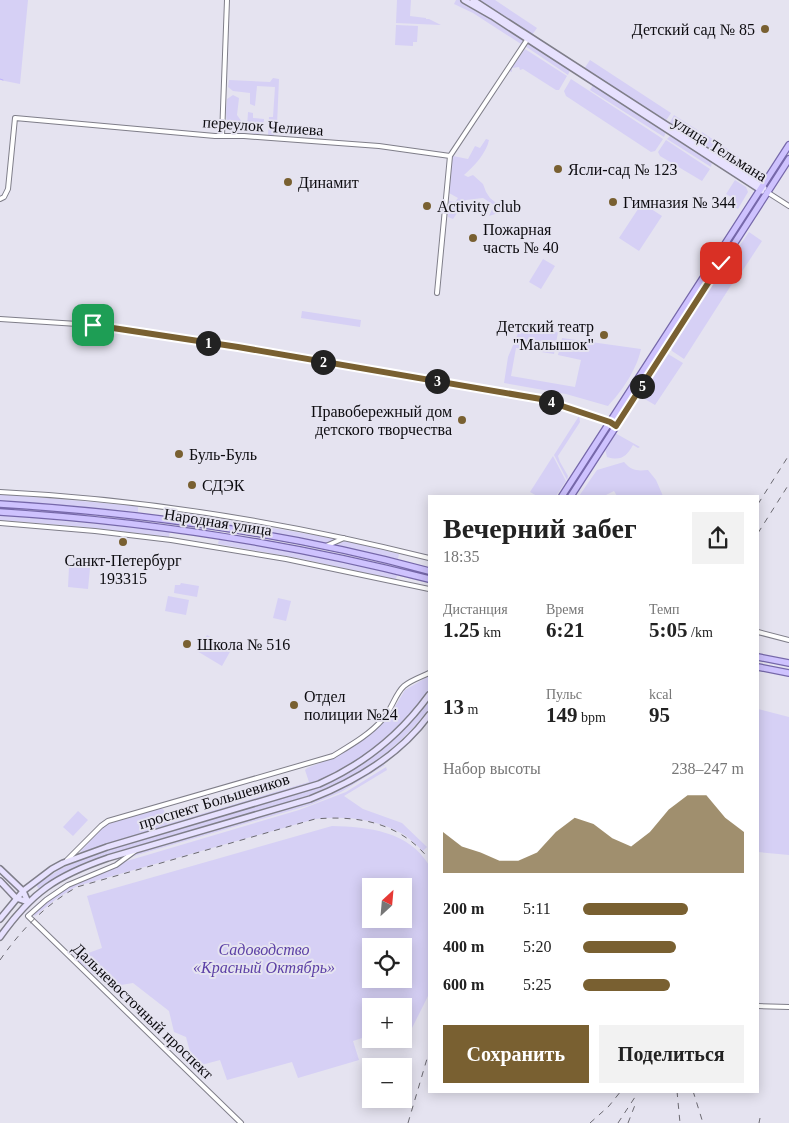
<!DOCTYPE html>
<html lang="ru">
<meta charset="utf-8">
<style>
:root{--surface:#fff;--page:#f2f2f2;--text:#222;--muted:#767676;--accent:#796031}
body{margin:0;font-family:"Times New Roman",serif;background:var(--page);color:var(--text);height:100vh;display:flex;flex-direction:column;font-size:19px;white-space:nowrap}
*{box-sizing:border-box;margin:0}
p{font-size:16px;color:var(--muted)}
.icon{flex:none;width:28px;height:28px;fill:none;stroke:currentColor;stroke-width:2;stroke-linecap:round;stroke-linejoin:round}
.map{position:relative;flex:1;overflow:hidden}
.drawer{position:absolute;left:428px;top:495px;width:331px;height:598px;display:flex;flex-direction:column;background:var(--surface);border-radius:0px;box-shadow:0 2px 12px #0003}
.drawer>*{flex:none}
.needle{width:32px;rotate:26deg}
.fabs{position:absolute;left:362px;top:878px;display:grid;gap:10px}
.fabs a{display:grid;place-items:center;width:50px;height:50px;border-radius:0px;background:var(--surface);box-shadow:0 2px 12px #0003;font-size:25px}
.pin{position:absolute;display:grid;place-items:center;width:42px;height:42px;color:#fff;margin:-21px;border-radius:10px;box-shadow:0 2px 8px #0006}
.km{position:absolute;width:25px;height:25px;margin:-12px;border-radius:50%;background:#222;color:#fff;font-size:14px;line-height:25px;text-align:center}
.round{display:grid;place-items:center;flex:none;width:52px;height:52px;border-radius:0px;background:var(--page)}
.head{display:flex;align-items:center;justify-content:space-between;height:85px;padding:0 15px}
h1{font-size:28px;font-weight:800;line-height:38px}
.figures{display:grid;grid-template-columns:repeat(3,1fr);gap:8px;height:85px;padding:5px 15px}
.figures div{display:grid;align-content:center}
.figures b{font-size:21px;font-weight:800}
.figures small{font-size:14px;font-weight:400}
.figures p{font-size:14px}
.chart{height:140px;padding:10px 15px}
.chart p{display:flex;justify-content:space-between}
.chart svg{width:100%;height:90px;margin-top:5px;fill:var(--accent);opacity:.7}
.action{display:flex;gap:10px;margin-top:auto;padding:10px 15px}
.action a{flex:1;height:58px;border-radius:0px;background:var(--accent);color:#fff;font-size:20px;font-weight:800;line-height:58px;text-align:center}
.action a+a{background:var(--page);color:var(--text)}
ul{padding:0 15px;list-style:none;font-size:16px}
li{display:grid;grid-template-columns:80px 60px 1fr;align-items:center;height:38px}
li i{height:12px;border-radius:6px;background:var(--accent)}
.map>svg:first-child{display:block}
.green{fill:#d6d0f5;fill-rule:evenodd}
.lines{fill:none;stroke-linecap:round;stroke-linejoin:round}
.stream{stroke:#c0b4fb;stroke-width:1}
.street-casing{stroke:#7f7e89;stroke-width:6}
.secondary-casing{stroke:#7f7e89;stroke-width:8}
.primary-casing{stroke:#7668aa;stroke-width:8}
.street{stroke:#fff;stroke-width:4}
.secondary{stroke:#e7e1fe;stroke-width:5}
.primary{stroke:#cec2fe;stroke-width:5.5}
.rail{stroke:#6b6971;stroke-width:1;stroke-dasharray:6 6;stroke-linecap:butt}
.route-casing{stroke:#fff;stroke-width:10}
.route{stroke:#796031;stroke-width:6}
.poi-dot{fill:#796031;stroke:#e5e3f0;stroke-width:2}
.labels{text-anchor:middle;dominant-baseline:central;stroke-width:4;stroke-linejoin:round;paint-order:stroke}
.poi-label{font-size:16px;fill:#0d0c10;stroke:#e5e3f0;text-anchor:start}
.street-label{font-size:16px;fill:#0d0c10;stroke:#e5e3f0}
.park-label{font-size:16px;font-style:italic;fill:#5b3fa5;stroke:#e5e3f0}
</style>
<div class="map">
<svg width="789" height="1123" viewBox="0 0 789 1123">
<rect width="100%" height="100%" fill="#e5e3f0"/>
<path class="green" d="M0,0H28L20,84L0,80Z
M397,0H411L410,16L426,18V19H429L441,25L396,23Z
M456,0H459L522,38L523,41L521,44L473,13L454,4Z
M478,0H495L537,28L532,35Z
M396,25L418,26L417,42H413V46L395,45Z
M528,44H530L570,70L568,75L525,46Z
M525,49L567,76L559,90H556L523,69L520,70L519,67L512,68V72L509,71Z
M590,60L671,113L665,122L584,69Z
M273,78L279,79L277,125L283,127L282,131L274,130V136L268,135L269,117H273L275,87L257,86L255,106L250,104V93L233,91L228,87L229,80L270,82Z
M571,79L663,139L655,151L651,152L566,96L564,91Z
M593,85L666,132L664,137L590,90Z
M233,95L239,98L237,115L242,122L241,130L239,132C223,131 226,111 227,99Z
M248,112L253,113V118L264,119L263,132L259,134L250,133L247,128Z
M674,115L699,131L692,139L669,124Z
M702,132L750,164L746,170L741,166L739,169L697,142Z
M671,135L712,162L711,167L667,139Z
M486,139L489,140C486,154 474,166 464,175L468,177L473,175L483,184L486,192L490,198L501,207L498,213L489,216L494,205L483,198L466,200L453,219L448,217L449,201L455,202L458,198L449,193L451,164L453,156L468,159L475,146L480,148Z
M666,140L710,169L702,181L660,156L658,152Z
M735,180L746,187L748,192L738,209L727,202L731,197L726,194Z
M642,203L662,216L639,251L619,238Z
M749,232L762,241L741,273L727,264Z
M543,259L555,266L541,289L529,282Z
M724,270L737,276L684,359L672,351L671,348L720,272Z
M302,311L361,320L360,327L301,318Z
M528,326L537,330L558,332L554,354L516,348L511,376L575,387L581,360L558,355L562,338L641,349C637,369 622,391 608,406L566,394L504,383L508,357L519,331L525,332Z
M668,354L683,363L655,405L643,398L641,395Z
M579,416L580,422L558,456L560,462L568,476L567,480L554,455Z
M615,433L640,447L638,448L633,445C626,457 621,461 607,457L605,449Z
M553,456L566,481L556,496H537L530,492Z
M624,462C632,471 637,471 648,470L656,480L663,496H617L614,491L604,496H579L597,470Z
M0,494L138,506V512L0,500Z
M185,513L337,539L325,543L184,518Z
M0,515L170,531L169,537L85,527L0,520Z
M219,539L304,553L397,574L396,580L303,559L218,544Z
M346,541L399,554L398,559L334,545Z
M69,567L90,568L88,589L68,587Z
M181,583L199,586L197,597L174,593L175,585H180Z
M168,596L189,600L186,615L165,611Z
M278,598L291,601L286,621L273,618Z
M207,635L231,650L222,666L197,651Z
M429,676V690L404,723L379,746L355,762L331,776L262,799L81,852H80L105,825L161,808L164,810L167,824L309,782L305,770L307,768L338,756L372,733L389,717L405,690Z
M429,700V709L426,713C368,783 314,795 231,819C188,832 144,845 100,858L74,868L39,889L36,885L62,868L98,853L305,791C355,774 398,743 429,700Z
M758,709L789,717V855L758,852Z
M383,764L385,765L341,792L310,805L130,857L136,853L322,797L358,780Z
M386,767L387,770L344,796L363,809L402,823L427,847L423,851C416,845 408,836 399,832C372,818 344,816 315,819L77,886L56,899L35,916L34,915C50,888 101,876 127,861L299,810L346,792Z
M78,811L88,820L73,836L63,827Z
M332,826C369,827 408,831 429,865V994L404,1044L391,1048L389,1039H404V1006H371V1035L353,1041L359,1060L298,1078L292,1062L227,1080L220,1060L194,1067L186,1037L174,1032L169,1011L133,983L109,987L75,958L102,948L87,896ZM371,886H404V919H371ZM404,946V979H371V946Z"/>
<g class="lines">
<path class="stream" d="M0,79L3,80"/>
<defs>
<path id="street" d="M222,136L227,0
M767,192L789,206
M0,199L4,197L8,189L15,118L215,136H244L379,146L450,156
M437,293L450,156L529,37
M0,319L93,325L238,347L541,399L610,422
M0,492C144,499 289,523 429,558
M0,523L95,531L171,540L286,559L429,589
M326,546L344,538
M758,632L789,640
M135,851L116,865L68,885L46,900L28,916L241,1123
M67,860L101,826L108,821L333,756C351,745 369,735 383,719C392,709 395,694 404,686C411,680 421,677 429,673
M758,1006L789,1007"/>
<path id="secondary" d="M464,0L492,16L762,191
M473,0L764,188
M0,869L23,891L28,902
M0,881L16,898L28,902
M0,919L23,891L52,869L63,863L107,847L319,784C364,764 400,735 429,695
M0,937C32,892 56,876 108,858L310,799C356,781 399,756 429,715"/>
<path id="primary" d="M562,496L789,145
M571,496L789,159
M0,504C144,513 289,533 429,571
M0,512C145,521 288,543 429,579
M758,657L789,663
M758,667L789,673"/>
</defs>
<use href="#street" class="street-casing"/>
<use href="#secondary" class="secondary-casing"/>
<use href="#primary" class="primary-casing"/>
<use href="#street" class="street"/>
<use href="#secondary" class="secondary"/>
<use href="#primary" class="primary"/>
<path class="rail" d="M758,504L789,455
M758,533L789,484
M0,960C21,930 45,905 77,887L315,819C359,815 400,823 429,859
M677,1091L680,1123
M693,1091L703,1123
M408,1123L429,1052
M590,1123L609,1106L621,1091
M618,1123L639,1091
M628,1123L635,1105
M759,1123L760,1118"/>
</g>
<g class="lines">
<defs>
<path id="route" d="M93,325L238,347L541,399L610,422L616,426L721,263"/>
</defs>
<use href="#route" class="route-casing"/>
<use href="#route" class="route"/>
</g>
<g class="poi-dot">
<circle cx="765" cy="29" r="5"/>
<circle cx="558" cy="169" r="5"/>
<circle cx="288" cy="182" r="5"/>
<circle cx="613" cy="202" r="5"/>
<circle cx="427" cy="206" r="5"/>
<circle cx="473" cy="238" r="5"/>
<circle cx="604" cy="335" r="5"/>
<circle cx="462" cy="420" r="5"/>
<circle cx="179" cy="454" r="5"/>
<circle cx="192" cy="485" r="5"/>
<circle cx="123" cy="542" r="5"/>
<circle cx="187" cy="644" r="5"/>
<circle cx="294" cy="705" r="5"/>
</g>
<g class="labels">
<g class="poi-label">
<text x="755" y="29" text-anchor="end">Детский сад № 85</text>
<text x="568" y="169">Ясли-сад № 123</text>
<text x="298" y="182">Динамит</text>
<text x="623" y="202">Гимназия № 344</text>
<text x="437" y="206">Activity club</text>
<text x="483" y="229">Пожарная<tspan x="483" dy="18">часть № 40</tspan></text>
<text x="594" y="326" text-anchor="end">Детский театр<tspan x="594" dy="18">"Малышок"</tspan></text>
<text x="452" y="411" text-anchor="end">Правобережный дом<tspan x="452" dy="18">детского творчества</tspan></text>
<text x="189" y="454">Буль-Буль</text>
<text x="202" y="485">СДЭК</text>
<text x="123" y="560" text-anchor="middle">Санкт-Петербург<tspan x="123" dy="18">193315</tspan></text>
<text x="197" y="644">Школа № 516</text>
<text x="304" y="696">Отдел<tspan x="304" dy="18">полиции №24</tspan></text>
</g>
<g class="street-label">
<text transform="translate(263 126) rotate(4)">переулок Челиева</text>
<text transform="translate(720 149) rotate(32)">улица Тельмана</text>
<text transform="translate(218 522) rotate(9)">Народная улица</text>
<text transform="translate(214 801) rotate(-17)">проспект Большевиков</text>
<text transform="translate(143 1011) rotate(44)">Дальневосточный проспект</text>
</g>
<g class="park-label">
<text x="264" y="949">Садоводство<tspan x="264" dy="18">«Красный Октябрь»</tspan></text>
</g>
</g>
</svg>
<div class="fabs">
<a><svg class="needle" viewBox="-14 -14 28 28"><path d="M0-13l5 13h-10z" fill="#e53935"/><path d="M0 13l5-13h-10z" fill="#767676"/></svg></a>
<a><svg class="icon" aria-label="locate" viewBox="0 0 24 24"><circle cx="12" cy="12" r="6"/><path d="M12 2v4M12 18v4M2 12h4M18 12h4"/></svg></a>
<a>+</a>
<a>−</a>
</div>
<div class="pin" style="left:93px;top:325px;background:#1e9e55"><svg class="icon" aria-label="arrive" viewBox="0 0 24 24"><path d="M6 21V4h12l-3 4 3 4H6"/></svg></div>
<div class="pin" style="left:721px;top:263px;background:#d93025"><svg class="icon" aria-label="check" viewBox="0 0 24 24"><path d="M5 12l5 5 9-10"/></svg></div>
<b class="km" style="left:208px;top:343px">1</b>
<b class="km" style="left:323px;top:362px">2</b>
<b class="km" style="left:437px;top:381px">3</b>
<b class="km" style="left:551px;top:402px">4</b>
<b class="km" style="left:642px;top:386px">5</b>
<section class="drawer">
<div class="head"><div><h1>Вечерний забег</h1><p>18:35</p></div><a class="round"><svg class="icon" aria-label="share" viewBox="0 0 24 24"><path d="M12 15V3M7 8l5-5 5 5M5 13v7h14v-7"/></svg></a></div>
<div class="figures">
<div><p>Дистанция</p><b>1.25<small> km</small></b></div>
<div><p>Время</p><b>6:21</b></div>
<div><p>Темп</p><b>5:05<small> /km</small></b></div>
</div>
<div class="figures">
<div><b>13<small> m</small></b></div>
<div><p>Пульс</p><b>149<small> bpm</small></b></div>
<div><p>kcal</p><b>95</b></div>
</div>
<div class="chart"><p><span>Набор высоты</span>238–247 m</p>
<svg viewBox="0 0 160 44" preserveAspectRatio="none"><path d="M0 44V24L10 31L20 34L30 38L40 38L50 34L60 24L70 17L80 20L90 27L100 31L110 24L120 13L130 6L140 6L150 17L160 24V44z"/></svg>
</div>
<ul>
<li><b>200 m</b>5:11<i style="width:65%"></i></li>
<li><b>400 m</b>5:20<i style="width:58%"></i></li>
<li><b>600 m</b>5:25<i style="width:54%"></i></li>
</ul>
<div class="action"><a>Сохранить</a><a>Поделиться</a></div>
</section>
</div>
